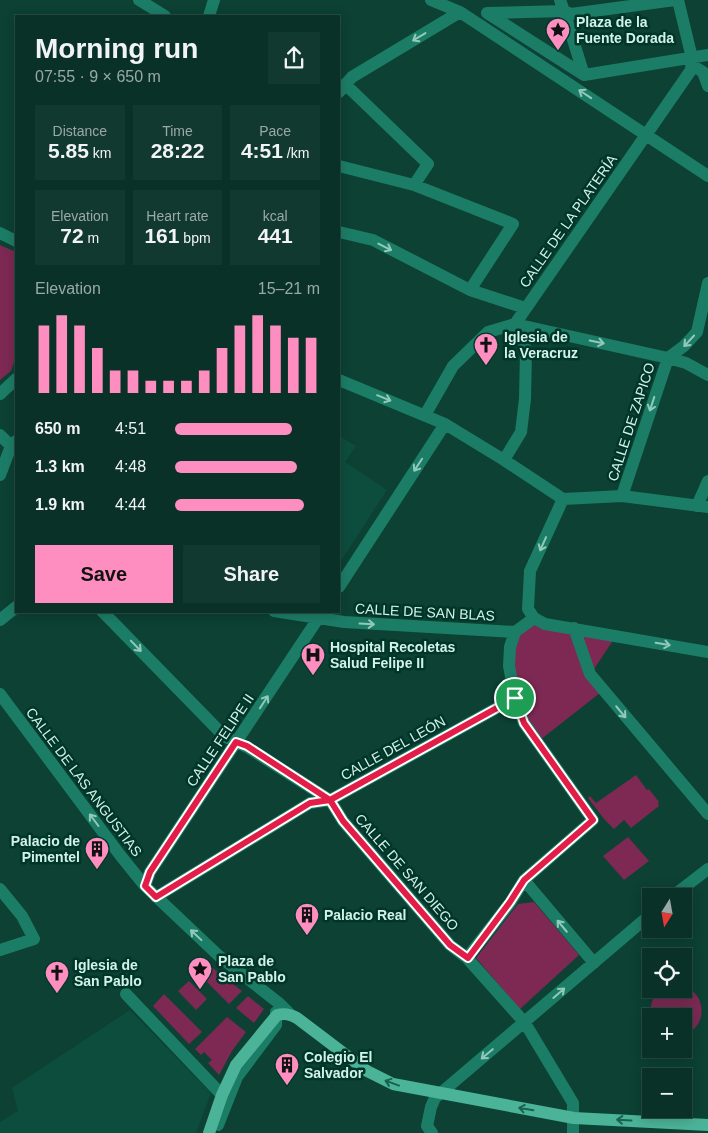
<!DOCTYPE html>
<meta charset="utf-8">
<style>
:root{--surface:#093127;--page:#12392f;--text:#f1f3f6;--muted:#99a9a7;--line:#294c44;--accent:#fd8ebf}
body{margin:0;font-family:Helvetica,sans-serif;background:var(--page);color:var(--text);height:100vh;display:flex;flex-direction:column;font-size:19px;white-space:nowrap}
*{box-sizing:border-box;margin:0}
p{font-size:16px;color:var(--muted)}
.icon{flex:none;width:28px;height:28px;fill:none;stroke:currentColor;stroke-width:2;stroke-linecap:round;stroke-linejoin:round}
.map{position:relative;flex:1;overflow:hidden}
.details{position:absolute;left:15px;top:15px;width:325px;height:598px;display:flex;flex-direction:column;background:var(--surface);border-radius:0px;box-shadow:0 2px 12px #0003,0 0 0 1px var(--line)}
.details>*{flex:none}
.needle{width:32px;rotate:191deg}
.buttons{position:absolute;left:642px;top:888px;display:grid;gap:10px}
.buttons a{display:grid;place-items:center;width:50px;height:50px;border-radius:0px;background:var(--surface);box-shadow:0 2px 12px #0003,0 0 0 1px var(--line);font-size:25px}
.pin{position:absolute;display:grid;place-items:center;width:42px;height:42px;color:#fff;margin:-21px;border:2px solid #fff;border-radius:50%;box-shadow:0 1px 5px #0007}
.round{display:grid;place-items:center;flex:none;width:52px;height:52px;border-radius:0px;background:var(--page)}
.head{display:flex;align-items:center;justify-content:space-between;height:85px;padding:0 20px}
h1{font-size:28px;font-weight:800;line-height:38px}
.figures{display:grid;grid-template-columns:repeat(3,1fr);gap:8px;height:85px;padding:5px 20px}
.figures div{display:grid;align-content:center;border-radius:0px;background:var(--page);text-align:center}
.figures b{font-size:21px;font-weight:800}
.figures small{font-size:14px;font-weight:400}
.figures p{font-size:14px}
.chart{height:140px;padding:10px 20px}
.chart p{display:flex;justify-content:space-between}
.chart svg{width:100%;height:90px;margin-top:5px;stroke:var(--accent);stroke-width:6}
.primary-button{display:flex;gap:10px;margin-top:auto;padding:10px 20px}
.primary-button a{flex:1;height:58px;border-radius:0px;background:var(--accent);color:#111;font-size:20px;font-weight:800;line-height:58px;text-align:center}
.primary-button a+a{background:var(--page);color:var(--text)}
ul{padding:0 20px;list-style:none;font-size:16px}
li{display:grid;grid-template-columns:80px 60px 1fr;align-items:center;height:38px}
li i{height:12px;border-radius:6px;background:var(--accent)}
.map>svg:first-child{display:block}
.built{fill:#0d4d3e}
.green{fill:#7d2953}
.lines{fill:none;stroke-linecap:round;stroke-linejoin:round}
.minor{stroke:#1c7d66;stroke-width:12}
.major{stroke:#4bb398;stroke-width:12}
.oneway{stroke:#92c9ba}
.oneway2{stroke:#1a6250}
.route-casing{stroke:#fff;stroke-width:10}
.route{stroke:#e11d48;stroke-width:6}
.labels{text-anchor:middle;dominant-baseline:central;stroke-width:5;stroke-linejoin:round;paint-order:stroke}
.poi-label{font-size:14px;font-weight:bold;fill:#d2f2e7;stroke:#00362a;text-anchor:start}
.street-label{font-size:14px;fill:#d2f2e7;stroke:#00362a}
</style>
<div class="map">
<svg width="708" height="1133" viewBox="0 0 708 1133">
<rect width="100%" height="100%" fill="#0c4134"/>
<path class="built" d="M339,436L356,446L345,462L387,490L339,564Z
M130,1010L211,1093L196,1133H0V1122L18,1111L12,1088Z"/>
<path class="green" d="M0,245L16,252V356L11,371L0,380Z
M529,624L576,634L614,639L588,678L600,693L540,740L522,710L512,665L518,634Z
M636,775L647,790L649,789L659,802L658,803L659,806L631,828L624,820L614,829L604,819L588,798L590,796L596,803Z
M628,837L649,861L624,880L603,856Z
M534,902L579,955L520,1009L476,958L518,904Z
M200,958L242,991L229,1004L192,967Z
M189,981L207,999L196,1010L178,991Z
M684,986C707,994 708,1027 684,1035V1016H651V1018C649,1009 652,992 663,989C669,987 677,989 684,989Z
M164,994L202,1032L189,1044L153,1006Z
M248,996L264,1009L254,1023L236,1008Z
M227,1017L246,1032L232,1051L219,1075L208,1063L212,1060L204,1052L201,1055L195,1049Z"/>
<g class="lines">
<path class="minor" d="M139,0L165,16
M431,0L460,12L708,176
M560,0L564,11L571,14L675,0
M487,13L564,11L584,75
M487,13L584,75
M209,16L214,0
M692,65L703,72L708,86
M584,75L708,55
M345,84L428,164L414,185L513,224L470,290
M339,92L352,77L460,12
M339,166L414,185
M339,232L373,240L470,290L525,308
M0,233L16,241
M515,324L691,70L692,58L678,0
M668,358L684,346L697,332L708,283
M339,380L445,424L504,460L563,499L622,496L708,507
M0,394L16,379
M425,415L453,366L488,332L515,324L668,358L686,363L708,375
M0,435L11,446
M504,460L521,432L525,399L526,351L522,335L515,324
M0,475L11,446L16,441
M622,496L668,358
M697,506L708,481
M339,587L445,424
M102,611L224,736L247,747L330,800L343,821L450,945L467,958L525,1023L573,1103V1133
M274,611L344,622L515,632
M534,618L545,624L708,652
M534,618L528,609L530,571L563,499
M0,620L16,607
M574,628L590,674L708,814
M0,694L120,855L145,886L219,956L280,1004L290,1014
M524,880L594,963
M145,886L150,872L323,611
M0,889L22,916L34,939L0,950
M673,896L708,869
M156,897L310,803L330,800L515,698
M467,958L510,903L524,880L593,820L524,723L515,698L509,666L510,647L515,632L534,618
M126,994L222,1095
M218,1125L237,1077L276,1025V1012
M432,1133L427,1126L431,1107L435,1098L651,914"/>
<path class="major" d="M209,1133L222,1095L236,1065L277,1015C285,1013 290,1014 297,1018L367,1071L393,1084L574,1118L708,1125"/>
</g>
<defs><path id="oneway-shaft" d="M-6 0H5M1.5-3L5.5 0L1.5 3" fill="none" stroke-width="1.6" stroke-linecap="round" stroke-linejoin="round" transform="scale(1.25)"/></defs>
<g class="oneway">
<use href="#oneway-shaft" transform="translate(419 37) rotate(149)"/>
<use href="#oneway-shaft" transform="translate(585 94) rotate(-146)"/>
<use href="#oneway-shaft" transform="translate(385 247) rotate(27)"/>
<use href="#oneway-shaft" transform="translate(689 341) rotate(133)"/>
<use href="#oneway-shaft" transform="translate(597 342) rotate(12)"/>
<use href="#oneway-shaft" transform="translate(384 398) rotate(22)"/>
<use href="#oneway-shaft" transform="translate(652 404) rotate(108)"/>
<use href="#oneway-shaft" transform="translate(418 465) rotate(123)"/>
<use href="#oneway-shaft" transform="translate(543 544) rotate(114)"/>
<use href="#oneway-shaft" transform="translate(367 624) rotate(3)"/>
<use href="#oneway-shaft" transform="translate(663 644) rotate(10)"/>
<use href="#oneway-shaft" transform="translate(136 646) rotate(46)"/>
<use href="#oneway-shaft" transform="translate(264 702) rotate(-57)"/>
<use href="#oneway-shaft" transform="translate(621 712) rotate(50)"/>
<use href="#oneway-shaft" transform="translate(94 820) rotate(-127)"/>
<use href="#oneway-shaft" transform="translate(562 926) rotate(-130)"/>
<use href="#oneway-shaft" transform="translate(196 935) rotate(-137)"/>
<use href="#oneway-shaft" transform="translate(559 993) rotate(-41)"/>
<use href="#oneway-shaft" transform="translate(487 1054) rotate(140)"/>
</g>
<g class="oneway2">
<use href="#oneway-shaft" transform="translate(392 1083) rotate(-160)"/>
<use href="#oneway-shaft" transform="translate(526 1109) rotate(-170)"/>
<use href="#oneway-shaft" transform="translate(624 1120) rotate(-177)"/>
</g>
<g class="lines">
<defs>
<path id="route" d="M515,698L330,800L310,803L156,897L145,886L150,872L236,742L247,746L330,800L343,821L450,945L468,958L510,902L524,880L593,820L524,723L515,698"/>
</defs>
<use href="#route" class="route-casing"/>
<use href="#route" class="route"/>
</g>
<defs>
<symbol id="sight-pin" viewBox="-11 -11 22 30"><path d="M0 17L-7.5 6A9.5 9.5 0 1 1 7.5 6Z" fill="#fd8ebf" stroke="#00362a"/><path d="M0-6L1.8-2.2L6-1.7L2.9 1.2L3.7 5.4L0 3.3L-3.7 5.4L-2.9 1.2L-6-1.7L-1.8-2.2Z" fill="#111"/></symbol>
<symbol id="church-pin" viewBox="-11 -11 22 30"><path d="M0 17L-7.5 6A9.5 9.5 0 1 1 7.5 6Z" fill="#fd8ebf" stroke="#00362a"/><path d="M-1.2-6h2.4v3.5h3.3v2.4h-3.3V6h-2.4V-.1h-3.3v-2.4h3.3Z" fill="#111"/></symbol>
<symbol id="hospital-pin" viewBox="-11 -11 22 30"><path d="M0 17L-7.5 6A9.5 9.5 0 1 1 7.5 6Z" fill="#fd8ebf" stroke="#00362a"/><path d="M-5-5h3v3.5h4V-5h3V5h-3V1.5h-4V5h-3Z" fill="#111"/></symbol>
<symbol id="building-pin" viewBox="-11 -11 22 30"><path d="M0 17L-7.5 6A9.5 9.5 0 1 1 7.5 6Z" fill="#fd8ebf" stroke="#00362a"/><path d="M-4-6H4V6H1V3H-1V6H-4ZM-2.5-4.3h1.7v1.8h-1.7ZM.8-4.3h1.7v1.8H.8ZM-2.5-1h1.7V.8h-1.7ZM.8-1h1.7V.8H.8Z" fill="#111"/></symbol>
</defs>
<g fill-rule="evenodd">
<use href="#sight-pin" x="544" y="16" width="28" height="38"/>
<use href="#church-pin" x="472" y="331" width="28" height="38"/>
<use href="#hospital-pin" x="299" y="641" width="28" height="38"/>
<use href="#building-pin" x="83" y="835" width="28" height="38"/>
<use href="#building-pin" x="293" y="901" width="28" height="38"/>
<use href="#sight-pin" x="186" y="955" width="28" height="38"/>
<use href="#church-pin" x="43" y="959" width="28" height="38"/>
<use href="#building-pin" x="273" y="1051" width="28" height="38"/>
</g>
<g class="labels">
<g class="poi-label">
<text x="576" y="22">Plaza de la<tspan x="576" dy="16">Fuente Dorada</tspan></text>
<text x="504" y="337">Iglesia de<tspan x="504" dy="16">la Veracruz</tspan></text>
<text x="330" y="647">Hospital Recoletas<tspan x="330" dy="16">Salud Felipe II</tspan></text>
<text x="80" y="841" text-anchor="end">Palacio de<tspan x="80" dy="16">Pimentel</tspan></text>
<text x="324" y="915">Palacio Real</text>
<text x="218" y="961">Plaza de<tspan x="218" dy="16">San Pablo</tspan></text>
<text x="74" y="965">Iglesia de<tspan x="74" dy="16">San Pablo</tspan></text>
<text x="304" y="1057">Colegio El<tspan x="304" dy="16">Salvador</tspan></text>
</g>
<g class="street-label">
<text transform="translate(568 221) rotate(-55)">CALLE DE LA PLATERÍA</text>
<text transform="translate(631 422) rotate(-72)">CALLE DE ZAPICO</text>
<text transform="translate(425 612) rotate(3)">CALLE DE SAN BLAS</text>
<text transform="translate(220 740) rotate(-56)">CALLE FELIPE II</text>
<text transform="translate(393 748) rotate(-29)">CALLE DEL LEÓN</text>
<text transform="translate(84 782) rotate(53)">CALLE DE LAS ANGUSTIAS</text>
<text transform="translate(407 872) rotate(49)">CALLE DE SAN DIEGO</text>
</g>
</g>
</svg>
<div class="buttons">
<a><svg class="needle" viewBox="-14 -14 28 28"><path d="M0-13l5 13h-10z" fill="#e53935"/><path d="M0 13l5-13h-10z" fill="#99a9a7"/></svg></a>
<a><svg class="icon" aria-label="locate" viewBox="0 0 24 24"><circle cx="12" cy="12" r="6"/><path d="M12 2v4M12 18v4M2 12h4M18 12h4"/></svg></a>
<a>+</a>
<a>−</a>
</div>
<div class="pin" style="left:515px;top:698px;background:#1e9e55"><svg class="icon" aria-label="arrive" viewBox="0 0 24 24"><path d="M6 21V4h12l-3 4 3 4H6"/></svg></div>
<section class="details">
<div class="head"><div><h1>Morning run</h1><p>07:55 · 9 × 650 m</p></div><a class="round"><svg class="icon" aria-label="share" viewBox="0 0 24 24"><path d="M12 15V3M7 8l5-5 5 5M5 13v7h14v-7"/></svg></a></div>
<div class="figures">
<div><p>Distance</p><b>5.85<small> km</small></b></div>
<div><p>Time</p><b>28:22</b></div>
<div><p>Pace</p><b>4:51<small> /km</small></b></div>
</div>
<div class="figures">
<div><p>Elevation</p><b>72<small> m</small></b></div>
<div><p>Heart rate</p><b>161<small> bpm</small></b></div>
<div><p>kcal</p><b>441</b></div>
</div>
<div class="chart"><p><span>Elevation</span>15–21 m</p>
<svg viewBox="0 0 160 44" preserveAspectRatio="none"><path d="M5 44V11M15 44V6M25 44V11M35 44V22M45 44V33M55 44V33M65 44V38M75 44V38M85 44V38M95 44V33M105 44V22M115 44V11M125 44V6M135 44V11M145 44V17M155 44V17"/></svg>
</div>
<ul>
<li><b>650 m</b>4:51<i style="width:81%"></i></li>
<li><b>1.3 km</b>4:48<i style="width:84%"></i></li>
<li><b>1.9 km</b>4:44<i style="width:89%"></i></li>
</ul>
<div class="primary-button"><a>Save</a><a>Share</a></div>
</section>
</div>
